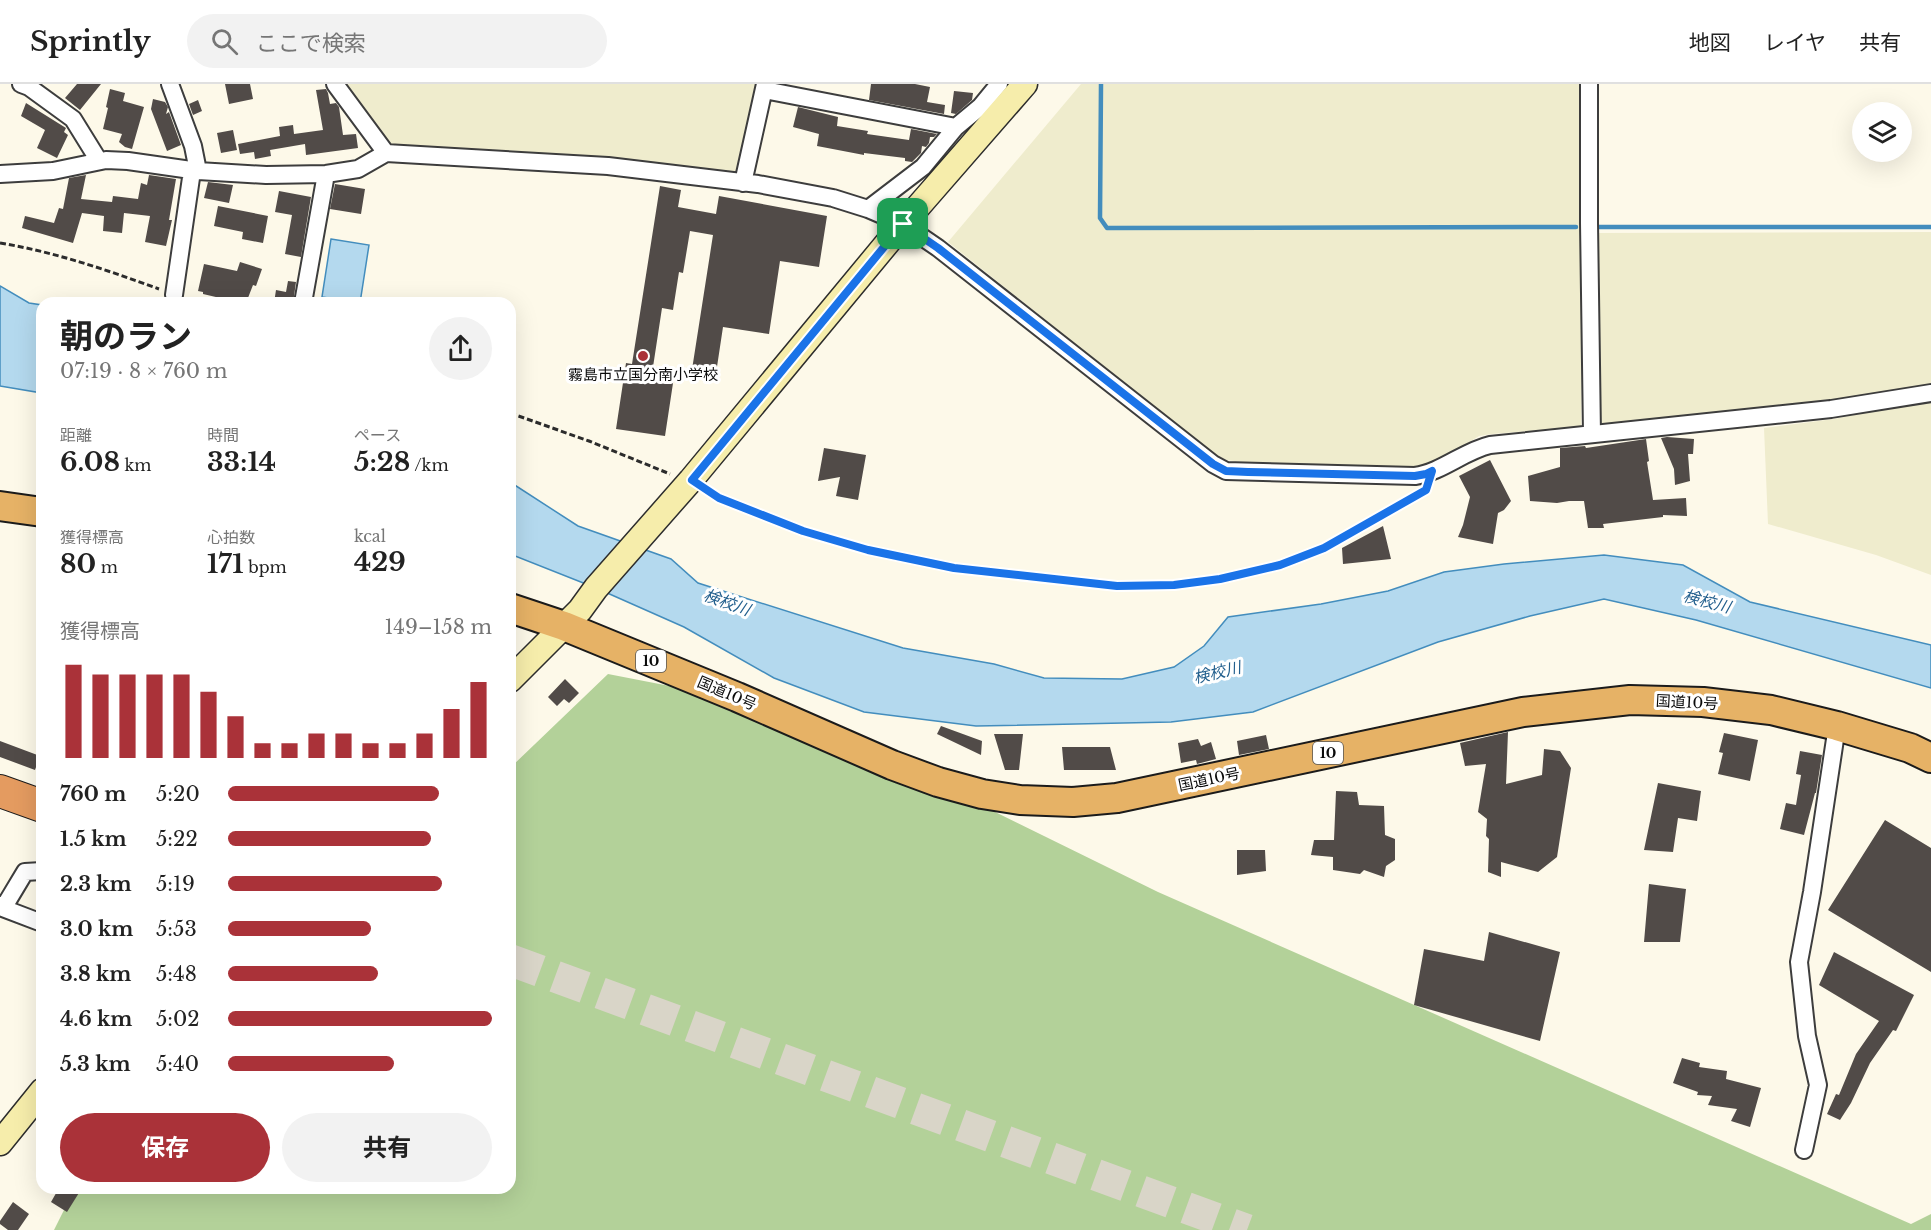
<!DOCTYPE html>
<html lang="ja">
<meta charset="utf-8">
<style>
:root{--surface:#fff;--page:#f2f2f2;--text:#222;--muted:#767676;--line:#e0e0e0;--accent:#aa3239}
body{margin:0;font-family:"Libre Baskerville","Noto Sans JP",serif;background:var(--page);color:var(--text);height:100vh;display:flex;flex-direction:column;font-size:22px;white-space:nowrap}
*{box-sizing:border-box;margin:0}
p{font-size:20px;color:var(--muted)}
.icon{flex:none;width:33px;height:33px;fill:none;stroke:currentColor;stroke-width:2;stroke-linecap:round;stroke-linejoin:round}
.map{position:relative;flex:1;overflow:hidden}
.side{position:absolute;left:36px;top:213px;width:480px;height:897px;display:flex;flex-direction:column;background:var(--surface);border-radius:18px;box-shadow:0 6px 24px #0002}
.side>*{flex:none}
.tools{position:absolute;left:1852px;top:18px;display:grid;gap:12px}
.tools a{display:grid;place-items:center;width:60px;height:60px;border-radius:50%;background:var(--surface);box-shadow:0 6px 24px #0002;font-size:30px}
.pin{position:absolute;display:grid;place-items:center;width:51px;height:51px;color:#fff;margin:-26px;border-radius:12px;box-shadow:0 3px 9px #0006}
.round{display:grid;place-items:center;flex:none;width:63px;height:63px;border-radius:32px;background:var(--page)}
.summary{display:flex;align-items:center;justify-content:space-between;height:102px;padding:0 24px}
h1{font-size:33px;font-weight:700;line-height:45px}
.figures{display:grid;grid-template-columns:repeat(3,1fr);gap:9px;height:102px;padding:6px 24px}
.figures div{display:grid;align-content:center}
.figures b{font-size:26px;font-weight:700}
.figures small{font-size:16px;font-weight:400}
.figures p{font-size:16px}
.chart{height:168px;padding:12px 24px}
.chart p{display:flex;justify-content:space-between}
.chart svg{width:100%;height:108px;margin-top:6px;stroke:var(--accent);stroke-width:6}
.primary-button{display:flex;gap:12px;margin-top:auto;padding:12px 24px}
.primary-button a{flex:1;height:69px;border-radius:36px;background:var(--accent);color:#fff;font-size:24px;font-weight:700;line-height:69px;text-align:center}
.primary-button a+a{background:var(--page);color:var(--text)}
ul{padding:0 24px;list-style:none;font-size:20px}
li{display:grid;grid-template-columns:96px 72px 1fr;align-items:center;height:45px}
li i{height:15px;border-radius:8px;background:var(--accent)}
header{display:flex;align-items:center;gap:36px;box-sizing:border-box;height:84px;padding:0 30px;background:var(--surface);border-bottom:2px solid var(--line)}
header strong{font-size:28px}
nav{display:flex;gap:33px;margin-inline-start:auto;font-size:21px}
.search{width:420px;height:54px;background:var(--page);display:flex;align-items:center;gap:15px;box-sizing:border-box;padding:0 21px;border-radius:33px;color:var(--muted);font-size:22px}
.map>svg:first-child{display:block}
.farmland{fill:#efeccd}
.forest{fill:#b3d199}
.water{fill:#b4d9ee;stroke:#438dbd;stroke-width:1.5}
.lines{fill:none;stroke-linecap:round;stroke-linejoin:round}
.stream{stroke:#438dbd;stroke-width:4.5}
.building{fill:#514b48}
.motorway-tunnel{stroke:#d9d5c8;stroke-width:32;stroke-dasharray:32 16;stroke-linecap:butt}
.minor-casing{stroke:#3d3d3d;stroke-width:20}
.secondary-casing{stroke:#2c2c2c;stroke-width:27}
.trunk-casing{stroke:#1b1b1b;stroke-width:32}
.motorway-casing{stroke:#1b1b1b;stroke-width:34}
.path{stroke:#2c2c2c;stroke-width:3;stroke-dasharray:6 3;stroke-linecap:butt}
.minor{stroke:#fff;stroke-width:16}
.secondary{stroke:#f6edab;stroke-width:24}
.trunk{stroke:#e6b266;stroke-width:28}
.motorway{stroke:#e49b60;stroke-width:32}
.route-casing{stroke:#fff;stroke-width:12}
.route{stroke:#1a73e8;stroke-width:8}
.poi-dot{fill:#aa3239;stroke:#fff;stroke-width:2}
.labels{text-anchor:middle;dominant-baseline:central;stroke-width:6;stroke-linejoin:round;paint-order:stroke}
.shield{fill:#fff;stroke:#545454;stroke-width:1.5}
.shield-label{font-size:14px;font-weight:bold;fill:#0a0a0a}
.poi-label{font-size:15px;fill:#0a0a0a;stroke:#fff}
.street-label{font-size:15px;fill:#0a0a0a;stroke:#fff}
.water-label{font-size:16px;font-style:italic;fill:#225f8d;stroke:#fff}
</style>
<header>
<strong>Sprintly</strong>
<div class="search"><svg class="icon" aria-label="search" viewBox="0 0 24 24"><circle cx="10" cy="10" r="6"/><path d="M15 15l6 6"/></svg>ここで検索</div>
<nav><a>地図</a><a>レイヤ</a><a>共有</a></nav>
</header>
<div class="map">
<svg width="1931" height="1146" viewBox="0 0 1931 1146">
<rect width="100%" height="100%" fill="#fdf9e9"/>
<path class="farmland" d="M339,0H758L739,93L390,60L373,46Z
M1081,0H1585L1581,343L1491,350L1479,352L1433,381L1414,383L1242,378L1226,376L1212,369L948,158Z
M1931,148V302L1866,313L1597,343L1595,149Z
M1931,316V491L1876,471L1768,440L1764,344L1834,335Z"/>
<path class="forest" d="M608,590L685,605L920,691L1158,808L1911,1140L1931,1130V1146H54L75,1104H510V684Z"/>
<path class="water" d="M331,155L369,161L360,219L322,213Z
M0,202L29,219L42,221V309L0,302Z
M510,398L578,442L671,475L698,499L903,564L994,580L1044,594L1122,595L1174,583L1204,562L1228,533L1321,520L1388,507L1444,488L1504,480L1604,471L1683,481L1750,518L1931,561V604L1696,536L1604,515L1530,532L1438,558L1253,628L1171,638L976,642L864,628L774,594L684,543L596,504L510,470Z"/>
<g class="lines">
<path class="stream" d="M1101,0L1100,134L1107,144L1576,143
M1596,143H1931"/>
</g>
<path class="building" d="M77,0H101L80,26L65,14Z
M225,0H250L253,15L229,20Z
M871,0H915L930,3L927,18L945,21L944,30L869,16Z
M110,5L125,9L123,17L144,23L132,65L125,63L119,58L122,50L103,45L108,24L106,23Z
M326,5L328,9L330,20L336,19L339,23L343,51L356,50L358,64L306,71L305,60L270,66L271,72L255,75L254,68L240,70L238,60L280,52L279,43L293,41L294,50L323,46L316,6Z
M954,7L973,9L972,16L956,30L951,29Z
M153,15L165,18L168,23L166,30L169,28L181,61L167,67L151,25Z
M198,16L202,27L193,31L189,20Z
M26,19L66,44L64,48L68,51L57,74L37,64L45,46L21,32Z
M798,23L838,33L837,42L868,47L867,50L909,56L911,45L937,50L934,53H930L929,59L926,63L922,62L921,69L912,78L905,77V74L864,69V71L817,62L819,50L793,43Z
M233,46L237,66L221,69L217,49Z
M86,91L81,115L112,118L113,112L138,115L141,99L147,101L149,91L176,95L169,136H172L166,162L145,158L150,132L124,129L122,149L103,147L104,132L82,129L73,159L22,144L25,132L54,139L59,124L63,125L69,94Z
M208,98L233,101L229,119L204,114Z
M335,100L365,105L361,130L330,125Z
M660,102L681,106L678,123L716,130L719,112L827,132L819,183L780,177L769,250L723,243L715,296L691,292L713,151L690,147L683,189L679,188L673,226L662,224L653,283L675,286L665,352L616,345L626,279L632,280Z
M279,107L311,113L301,173L285,170L292,131L275,128Z
M218,122L268,132L263,159L242,155L243,148L214,142Z
M240,178L262,185L256,202L253,201L246,219H233V217L203,210V208L198,207L204,180L237,187Z
M288,197L296,198L293,219H274L276,206L286,208Z
M1667,353L1694,355L1693,370H1688L1690,397L1675,401L1674,385L1661,354Z
M1646,355L1649,377L1647,378L1653,416L1686,414L1687,432L1663,431V433L1603,440L1604,444H1588L1584,417H1569L1557,419L1530,417L1528,392L1560,383V364L1585,362L1586,364Z
M824,364L866,371L858,416L836,412L840,393L818,397Z
M1490,376L1511,417L1504,426L1498,429L1493,460L1458,453L1463,441L1470,413L1459,392Z
M1383,442L1391,475L1343,480L1342,464Z
M565,595L579,609L569,619L564,615L557,622L548,613Z
M941,642L982,657L981,671L937,650Z
M1508,648L1506,700L1542,691L1544,665L1560,667L1571,684L1557,773L1538,788L1501,778V793L1488,788L1489,755L1486,752L1487,735L1478,728L1486,680L1465,682L1460,659Z
M1724,649L1758,656L1750,697L1718,690L1723,669L1719,668Z
M994,650H1023L1019,686H1005Z
M1266,651L1269,665L1239,671L1237,657Z
M1198,655L1201,662L1211,658L1216,675L1197,680L1196,676L1181,679L1178,659Z
M0,657L40,672L35,686L0,673Z
M1062,663H1110L1116,686H1064Z
M1800,667L1822,671L1816,709H1815L1804,751L1780,745L1786,719L1796,721L1801,691L1796,690Z
M1658,699L1701,707L1697,737L1678,734L1673,768L1644,766Z
M1336,707L1357,708L1359,721L1384,722L1385,751L1395,755V776L1386,782L1384,793L1364,786L1360,790L1333,786V773L1311,771L1314,756H1334Z
M1885,736L1931,764V888L1828,826Z
M1237,766H1265L1266,787L1237,791Z
M1649,800L1686,805L1680,858H1644Z
M1489,848L1560,868L1540,957L1414,921L1424,865L1484,877Z
M1834,868L1914,911L1896,947L1893,946L1870,979L1851,1019L1840,1036L1827,1030L1836,1010L1839,1011L1856,970L1879,937L1819,901Z
M1682,974L1700,979L1699,983L1727,987L1726,995L1761,1004L1750,1043L1731,1037L1737,1025L1708,1021L1712,1012L1697,1011L1698,1008L1673,999Z
M59,1104H82L67,1128L51,1118Z
M13,1118L29,1130L18,1146H8L0,1140V1137Z"/>
<g class="lines">
<path class="motorway-tunnel" d="M510,876L1247,1146"/>
<defs>
<path id="minor" d="M21,0L29,3L73,35L99,77
M170,0L193,62L198,87
M335,0L386,69
M1589,0V139L1592,350
M764,6L956,43
M0,90L53,87L106,76L128,77L198,87L266,91L326,90L358,85L386,69L608,82L758,100L833,114L868,125L903,140L938,164L1213,380L1226,387L1415,392C1442,388 1464,367 1490,361L1831,325L1931,309
M743,99L765,0
M868,125L923,83L956,43L980,23L999,0
M174,211L192,87
M303,219L326,90
M0,821L4,823L25,788L42,787
M0,823L42,839
M1804,1066L1818,1001L1807,952L1799,878L1812,808L1837,642"/>
<path id="secondary" d="M510,596L580,526L596,504L691,396L903,140L1025,0
M0,1059L42,1007"/>
<path id="trunk" d="M0,422L42,428
M510,524L564,542L737,613L892,681L938,698L982,710L1020,716L1073,718L1117,714L1523,628L1630,616L1703,618L1771,626L1837,642L1910,664L1931,674"/>
<path id="motorway" d="M0,707L42,722"/>
</defs>
<use href="#minor" class="minor-casing"/>
<use href="#secondary" class="secondary-casing"/>
<use href="#trunk" class="trunk-casing"/>
<use href="#motorway" class="motorway-casing"/>
<path class="path" d="M0,159C55,168 107,186 159,205
M188,216L197,219
M510,329L589,357L670,390
M706,405L719,414L803,447L868,466L954,484L1117,502L1174,501L1220,495L1280,481L1324,464L1424,407"/>
<use href="#minor" class="minor"/>
<use href="#secondary" class="secondary"/>
<use href="#trunk" class="trunk"/>
<use href="#motorway" class="motorway"/>
</g>
<g class="lines">
<defs>
<path id="route" d="M903,140L938,164L1213,380L1226,387L1248,388L1415,392L1426,390L1432,387L1426,406L1324,464L1280,481L1220,495L1174,501L1117,502L954,484L868,466L803,447L719,414L692,396Z"/>
</defs>
<use href="#route" class="route-casing"/>
<use href="#route" class="route"/>
</g>
<circle class="poi-dot" cx="643" cy="272" r="6"/>
<g class="labels">
<g class="shield">
<rect x="636" y="566" width="30" height="22" rx="4.5"/>
<rect x="1313" y="658" width="30" height="22" rx="4.5"/>
</g>
<g class="shield-label">
<text x="651" y="577">10</text>
<text x="1328" y="669">10</text>
</g>
<g class="poi-label">
<text x="643" y="290">霧島市立国分南小学校</text>
</g>
<g class="street-label">
<text transform="translate(727 609) rotate(23)">国道10号</text>
<text transform="translate(1687 618) rotate(3)">国道10号</text>
<text transform="translate(1209 695) rotate(-12)">国道10号</text>
</g>
<g class="water-label">
<text transform="translate(1707 517) rotate(15)">検校川</text>
<text transform="translate(727 518) rotate(20)">検校川</text>
<text transform="translate(1217 588) rotate(-13)">検校川</text>
</g>
</g>
</svg>
<div class="tools">
<a><svg class="icon" aria-label="layers" viewBox="0 0 24 24"><path d="M12 4l9 5-9 5-9-5zM3 14l9 5 9-5"/></svg></a>
</div>
<div class="pin" style="left:903px;top:140px;background:#1e9e55"><svg class="icon" aria-label="arrive" viewBox="0 0 24 24"><path d="M6 21V4h12l-3 4 3 4H6"/></svg></div>
<section class="side">
<div class="summary"><div><h1>朝のラン</h1><p>07:19 · 8 × 760 m</p></div><a class="round"><svg class="icon" aria-label="share" viewBox="0 0 24 24"><path d="M12 15V3M7 8l5-5 5 5M5 13v7h14v-7"/></svg></a></div>
<div class="figures">
<div><p>距離</p><b>6.08<small> km</small></b></div>
<div><p>時間</p><b>33:14</b></div>
<div><p>ペース</p><b>5:28<small> /km</small></b></div>
</div>
<div class="figures">
<div><p>獲得標高</p><b>80<small> m</small></b></div>
<div><p>心拍数</p><b>171<small> bpm</small></b></div>
<div><p>kcal</p><b>429</b></div>
</div>
<div class="chart"><p><span>獲得標高</span>149–158 m</p>
<svg viewBox="0 0 160 44" preserveAspectRatio="none"><path d="M5 44V6M15 44V10M25 44V10M35 44V10M45 44V10M55 44V17M65 44V27M75 44V38M85 44V38M95 44V34M105 44V34M115 44V38M125 44V38M135 44V34M145 44V24M155 44V13"/></svg>
</div>
<ul>
<li><b>760 m</b>5:20<i style="width:80%"></i></li>
<li><b>1.5 km</b>5:22<i style="width:77%"></i></li>
<li><b>2.3 km</b>5:19<i style="width:81%"></i></li>
<li><b>3.0 km</b>5:53<i style="width:54%"></i></li>
<li><b>3.8 km</b>5:48<i style="width:57%"></i></li>
<li><b>4.6 km</b>5:02<i style="width:100%"></i></li>
<li><b>5.3 km</b>5:40<i style="width:63%"></i></li>
</ul>
<div class="primary-button"><a>保存</a><a>共有</a></div>
</section>
</div>
